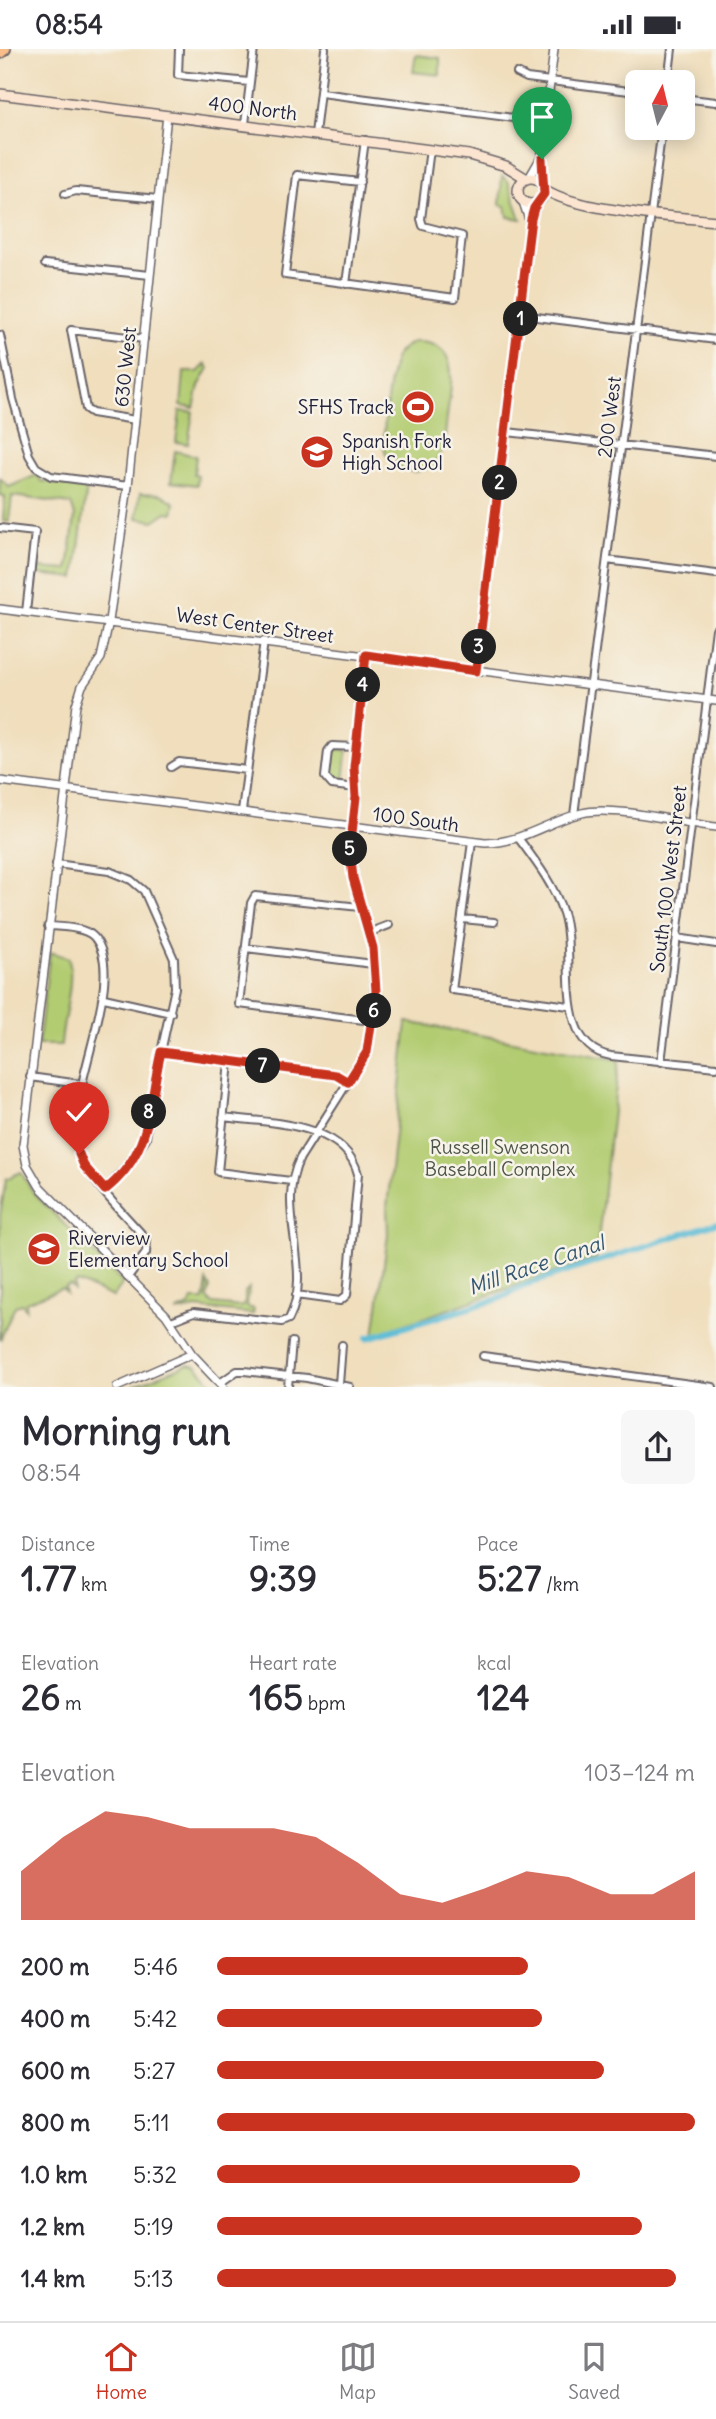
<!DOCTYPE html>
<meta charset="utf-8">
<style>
:root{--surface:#fff;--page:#f7f7f7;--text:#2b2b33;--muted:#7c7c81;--line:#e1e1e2;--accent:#c8321e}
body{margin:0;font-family:Delius,sans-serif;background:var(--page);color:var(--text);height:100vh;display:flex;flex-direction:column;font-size:26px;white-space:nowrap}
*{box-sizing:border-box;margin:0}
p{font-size:23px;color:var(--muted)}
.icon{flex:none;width:38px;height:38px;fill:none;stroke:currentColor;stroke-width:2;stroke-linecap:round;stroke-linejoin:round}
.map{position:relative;height:1338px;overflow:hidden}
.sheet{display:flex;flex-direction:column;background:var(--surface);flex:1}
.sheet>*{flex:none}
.needle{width:46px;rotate:7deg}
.tools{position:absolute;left:625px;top:21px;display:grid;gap:14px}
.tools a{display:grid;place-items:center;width:70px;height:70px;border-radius:10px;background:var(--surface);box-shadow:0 4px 18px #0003;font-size:35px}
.pin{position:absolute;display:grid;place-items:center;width:60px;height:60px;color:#fff;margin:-72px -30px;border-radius:50% 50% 50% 0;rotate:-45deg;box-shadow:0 0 7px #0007}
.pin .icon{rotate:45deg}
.km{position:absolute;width:35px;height:35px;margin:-18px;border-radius:50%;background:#222;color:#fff;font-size:19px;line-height:35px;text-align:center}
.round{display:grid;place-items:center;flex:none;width:74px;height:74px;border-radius:10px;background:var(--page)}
.summary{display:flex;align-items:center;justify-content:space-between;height:119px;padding:0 21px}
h1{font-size:38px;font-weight:800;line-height:52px}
.stats{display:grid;grid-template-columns:repeat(3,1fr);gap:10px;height:119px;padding:7px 21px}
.stats div{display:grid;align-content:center}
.stats b{font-size:35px;font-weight:800}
.stats small{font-size:19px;font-weight:400}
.stats p{font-size:19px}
.chart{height:196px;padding:14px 21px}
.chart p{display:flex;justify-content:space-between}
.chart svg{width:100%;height:126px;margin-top:7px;fill:var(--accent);opacity:.7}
ul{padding:0 21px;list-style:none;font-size:23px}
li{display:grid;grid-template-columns:112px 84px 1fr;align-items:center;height:52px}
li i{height:18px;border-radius:9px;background:var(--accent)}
.status{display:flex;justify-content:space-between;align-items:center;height:49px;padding:0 35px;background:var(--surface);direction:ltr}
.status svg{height:19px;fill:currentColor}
.tabs{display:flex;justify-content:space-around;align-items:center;height:98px;border-top:2px solid var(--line);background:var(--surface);font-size:19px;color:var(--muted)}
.tabs a{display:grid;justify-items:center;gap:4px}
.tabs .current{color:var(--accent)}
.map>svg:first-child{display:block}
.green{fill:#b2cc71;stroke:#6a7756;stroke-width:2}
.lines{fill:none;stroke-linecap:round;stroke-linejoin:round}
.canal{stroke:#56bad5;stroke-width:6}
.minor-casing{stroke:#6a6468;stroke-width:10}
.tertiary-casing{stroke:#6a6468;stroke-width:10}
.secondary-casing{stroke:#6a6468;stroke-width:12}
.motorway-casing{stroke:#6a6468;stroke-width:14}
.minor{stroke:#fff;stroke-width:6}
.tertiary{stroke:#fff;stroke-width:7}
.secondary{stroke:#fce5d0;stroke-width:9}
.motorway{stroke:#f8bd89;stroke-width:10}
.route-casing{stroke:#fff;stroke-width:14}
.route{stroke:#c8321e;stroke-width:9}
.labels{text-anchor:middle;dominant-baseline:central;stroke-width:5;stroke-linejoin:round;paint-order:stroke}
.street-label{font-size:19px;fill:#22223b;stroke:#f7f3e8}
.poi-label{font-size:19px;fill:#22223b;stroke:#f7f3e8;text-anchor:start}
.park-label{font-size:19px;fill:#4d554b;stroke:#f7f3e8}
.water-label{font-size:21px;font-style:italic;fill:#345771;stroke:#f7f3e8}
</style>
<div class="status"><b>08:54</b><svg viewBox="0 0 49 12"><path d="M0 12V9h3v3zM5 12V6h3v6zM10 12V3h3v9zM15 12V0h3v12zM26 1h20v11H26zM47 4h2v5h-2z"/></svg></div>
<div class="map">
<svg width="716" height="1338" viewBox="0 0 716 1338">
<rect width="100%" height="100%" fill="#f7f3e8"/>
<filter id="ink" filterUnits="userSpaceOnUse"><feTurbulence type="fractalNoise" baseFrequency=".0143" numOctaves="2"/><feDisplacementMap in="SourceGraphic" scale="14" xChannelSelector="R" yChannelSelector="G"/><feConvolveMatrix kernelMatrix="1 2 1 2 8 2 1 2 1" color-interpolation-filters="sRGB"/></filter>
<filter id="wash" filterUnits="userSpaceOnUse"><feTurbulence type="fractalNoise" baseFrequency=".00686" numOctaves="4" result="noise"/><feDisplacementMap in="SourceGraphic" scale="28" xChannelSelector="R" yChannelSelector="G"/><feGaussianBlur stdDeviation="1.57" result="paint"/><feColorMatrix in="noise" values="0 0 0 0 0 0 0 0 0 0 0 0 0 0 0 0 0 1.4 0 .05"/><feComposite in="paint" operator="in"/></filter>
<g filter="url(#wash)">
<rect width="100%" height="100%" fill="#f0debc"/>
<path class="green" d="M416,6L440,9V26L413,23Z
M502,127L508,132L521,170L508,168L506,157L500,156Z
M414,293C463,292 451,336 447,368C445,382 446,400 437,411C431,419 422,422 413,423C402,420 392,415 386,405C380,393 390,317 397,306C401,299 407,296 414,293Z
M206,315L209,319L199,337L194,359L181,357L184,323H198Z
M180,362L193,363L188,395L176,393Z
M175,402L196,407L194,425L198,426L197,436L171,433Z
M37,426L41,432L87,438L75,529L38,525L39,519L68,521L75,467L71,455L12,447L9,473L3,472L5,447L0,446V429L9,438Z
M140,444L161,445L175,454L173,464L167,463L154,472L137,469Z
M337,700L346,701L347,705L344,732L330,728L332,704Z
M50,903L69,909C74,939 63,966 61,996H38Z
M407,973L619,1011L596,1209L374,1286L388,1186L387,1158Z
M21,1123L34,1145L123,1234L113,1248L77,1233L74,1234V1241L70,1236L65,1238L66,1244L62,1239L26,1253V1260L22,1255L15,1257L0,1291V1166L6,1130Z
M207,1233L210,1239L207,1249L213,1255L241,1258L245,1254V1243L249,1239L247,1258L254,1260L253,1265L196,1259L176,1263L189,1257L193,1251H204Z
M188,1315L197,1317L215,1337H133Z"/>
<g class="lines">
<path class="canal" d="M367,1289L499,1250L526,1236L716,1174"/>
</g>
</g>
<g filter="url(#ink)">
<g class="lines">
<defs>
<path id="minor" d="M179,0L178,26L249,33
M517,24L527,29L637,43
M668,33L672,0
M321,44L545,73
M682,49L716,53
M245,75L254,0
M315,85L325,0
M360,133L297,126L285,226L455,249L462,187L423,177L421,170L430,100
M65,145L76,142L158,150
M45,215L150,226
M346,235L365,91
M521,266L716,291
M0,286L13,350L29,406L36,418L51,427L128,437
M135,371L92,364L86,360L71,281L144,290
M507,383L716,407
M0,479L35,483L26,563
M607,511L716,525
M171,718L179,713L247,721
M356,739L332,736L325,728L328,702L332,697L356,698
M242,762L264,592
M574,766L662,79
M519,790C536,813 554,836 563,864C577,906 552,997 611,1007L716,1018
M472,793L452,941L569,957
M56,815L109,822L131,831L144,842L174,910L175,939L154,1035L146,1089L131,1113L105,1141
M360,858L255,847L251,854L239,955L372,972
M462,870L494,873
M48,877C61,878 85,878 94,888C129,929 65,1041 77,1097C83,1127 126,1166 147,1191L146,1204L128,1228
M368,884L389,876
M677,889L716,895
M246,899L373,915
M104,949L171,964
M161,1003L336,1026L348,1033
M229,1013L218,1123L291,1132
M661,1013L716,580
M30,1028L80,1035
M223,1068C266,1074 345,1072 358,1125L347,1246L340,1252L296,1246
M171,1272L194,1263L282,1273L289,1270C315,1219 274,1161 300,1109L367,1003L375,955L373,899L355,838L350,802L356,755L354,718L366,606
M483,1307L713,1338
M220,1334L237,1322H244L307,1329L350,1338
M339,1335L342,1296
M288,1338L292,1293"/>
<path id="tertiary" d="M167,66L128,437L109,572L101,609L82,637L76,656L23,1096L27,1116L40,1138L166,1266L192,1305L223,1338
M529,129L540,110
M543,137L542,102L554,0
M523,153L529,171
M0,560L716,652
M476,622L531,170L538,153
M0,732L485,794C522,794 548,772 582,764C613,756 682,774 716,778
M117,1338L192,1305"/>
<path id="secondary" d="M0,45L469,106L506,117L527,130
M518 142a13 13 0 1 1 26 0a13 13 0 1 1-26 0Z
M544,140C578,163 672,167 716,172"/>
<path id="motorway" d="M0,4L5,0"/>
</defs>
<use href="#minor" class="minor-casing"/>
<use href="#tertiary" class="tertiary-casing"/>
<use href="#secondary" class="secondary-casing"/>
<use href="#motorway" class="motorway-casing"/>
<use href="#minor" class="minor"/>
<use href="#tertiary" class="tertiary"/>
<use href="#secondary" class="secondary"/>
<use href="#motorway" class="motorway"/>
</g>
</g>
<g class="lines" filter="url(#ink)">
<defs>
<path id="route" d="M79,1105L84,1117L105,1141C153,1103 148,1057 161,1003L336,1026L348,1033L367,1003L376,942L373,899L353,829L350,802L356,748L354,718L366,606L476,622L531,170L534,159L544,145L542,110"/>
</defs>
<use href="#route" class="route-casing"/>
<use href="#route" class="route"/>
</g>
<defs>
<symbol id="stadium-disc" viewBox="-11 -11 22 22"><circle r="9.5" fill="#c8321e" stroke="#f7f3e8"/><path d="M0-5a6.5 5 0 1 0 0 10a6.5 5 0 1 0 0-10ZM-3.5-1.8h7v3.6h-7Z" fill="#fff"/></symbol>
<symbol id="school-disc" viewBox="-11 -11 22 22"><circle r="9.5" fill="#c8321e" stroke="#f7f3e8"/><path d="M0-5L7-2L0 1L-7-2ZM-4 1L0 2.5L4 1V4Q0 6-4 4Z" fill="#fff"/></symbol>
</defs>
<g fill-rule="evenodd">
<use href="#stadium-disc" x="399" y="339" width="38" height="38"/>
<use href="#school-disc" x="298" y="384" width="38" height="38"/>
<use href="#school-disc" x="25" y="1181" width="38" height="38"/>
</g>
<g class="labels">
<g class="street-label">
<text transform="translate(253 59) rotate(7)">400 North</text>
<text transform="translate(125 318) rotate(-84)">630 West</text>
<text transform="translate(609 368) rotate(-83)">200 West</text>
<text transform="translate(255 576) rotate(8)">West Center Street</text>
<text transform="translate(416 770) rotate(8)">100 South</text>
<text transform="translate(668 830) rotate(-83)">South 100 West Street</text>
</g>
<g class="poi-label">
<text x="394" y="358" text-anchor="end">SFHS Track</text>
<text x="342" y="392">Spanish Fork<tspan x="342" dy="22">High School</tspan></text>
<text x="68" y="1189">Riverview<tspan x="68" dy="22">Elementary School</tspan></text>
</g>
<g class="park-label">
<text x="500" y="1098">Russell Swenson<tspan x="500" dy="22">Baseball Complex</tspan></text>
</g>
<g class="water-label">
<text transform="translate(536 1216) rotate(-19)">Mill Race Canal</text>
</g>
</g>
</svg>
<div class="tools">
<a><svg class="needle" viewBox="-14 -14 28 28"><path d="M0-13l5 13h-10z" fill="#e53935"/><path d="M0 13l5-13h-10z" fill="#7c7c81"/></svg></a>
</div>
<div class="pin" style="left:542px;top:110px;background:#1e9e55"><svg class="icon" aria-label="arrive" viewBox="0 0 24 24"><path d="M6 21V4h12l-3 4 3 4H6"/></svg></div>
<div class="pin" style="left:79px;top:1105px;background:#d93025"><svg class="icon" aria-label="check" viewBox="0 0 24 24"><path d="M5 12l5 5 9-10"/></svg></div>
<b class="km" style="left:521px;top:270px">1</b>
<b class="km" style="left:500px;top:434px">2</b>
<b class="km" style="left:479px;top:598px">3</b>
<b class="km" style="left:363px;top:636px">4</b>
<b class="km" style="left:350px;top:800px">5</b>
<b class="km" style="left:374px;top:962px">6</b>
<b class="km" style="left:263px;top:1017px">7</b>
<b class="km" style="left:149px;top:1063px">8</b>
</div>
<section class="sheet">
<div class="summary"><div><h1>Morning run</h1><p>08:54</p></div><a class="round"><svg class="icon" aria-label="share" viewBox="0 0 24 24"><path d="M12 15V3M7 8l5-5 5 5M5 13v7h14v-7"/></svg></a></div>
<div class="stats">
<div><p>Distance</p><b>1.77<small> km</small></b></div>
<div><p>Time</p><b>9:39</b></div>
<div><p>Pace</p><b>5:27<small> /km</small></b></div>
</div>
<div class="stats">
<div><p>Elevation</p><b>26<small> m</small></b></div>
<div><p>Heart rate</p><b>165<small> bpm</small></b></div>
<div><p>kcal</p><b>124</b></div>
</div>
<div class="chart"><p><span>Elevation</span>103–124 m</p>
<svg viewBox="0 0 160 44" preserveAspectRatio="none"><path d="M0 44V27L10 15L20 6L30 8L40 12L50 12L60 12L70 15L80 24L90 35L100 38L110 33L120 27L130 29L140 35L150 35L160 27V44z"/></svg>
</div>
<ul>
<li><b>200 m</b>5:46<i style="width:65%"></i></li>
<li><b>400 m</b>5:42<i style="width:68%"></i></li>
<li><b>600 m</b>5:27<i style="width:81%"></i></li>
<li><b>800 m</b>5:11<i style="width:100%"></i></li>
<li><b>1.0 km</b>5:32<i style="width:76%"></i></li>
<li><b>1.2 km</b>5:19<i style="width:89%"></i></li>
<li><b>1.4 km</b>5:13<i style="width:96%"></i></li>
</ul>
</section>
<nav class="tabs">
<a class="current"><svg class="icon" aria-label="home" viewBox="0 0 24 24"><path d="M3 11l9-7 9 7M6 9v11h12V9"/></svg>Home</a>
<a><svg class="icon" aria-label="map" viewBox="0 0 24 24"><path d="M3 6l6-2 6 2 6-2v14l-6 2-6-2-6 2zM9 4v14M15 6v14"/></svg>Map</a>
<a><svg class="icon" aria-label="saved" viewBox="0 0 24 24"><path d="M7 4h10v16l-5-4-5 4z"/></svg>Saved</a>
</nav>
